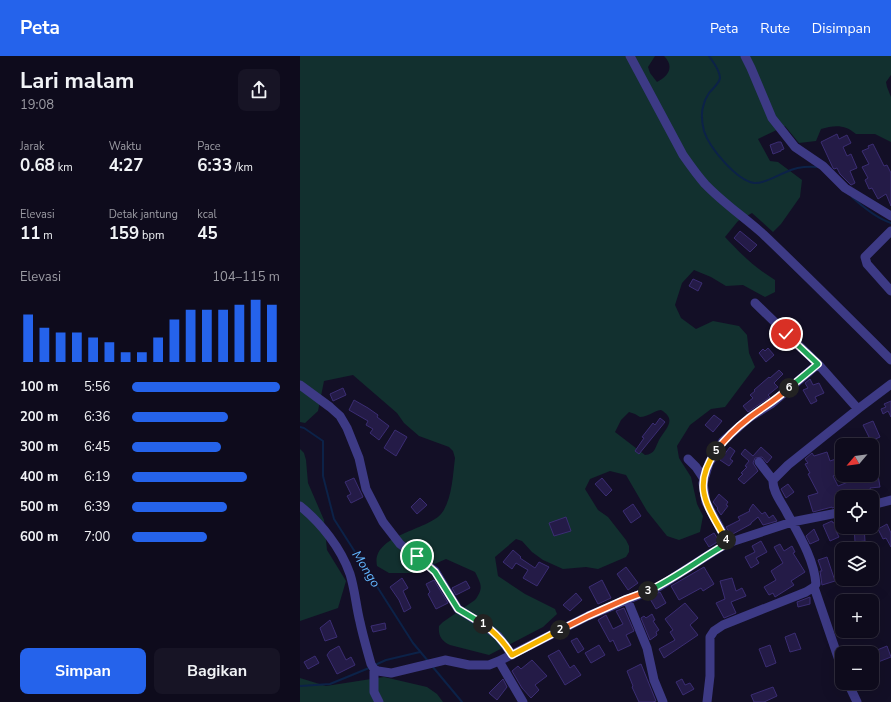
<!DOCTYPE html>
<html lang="id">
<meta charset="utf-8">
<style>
:root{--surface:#0e0b1c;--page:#171425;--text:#f1f3f6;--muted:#9b9ba3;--line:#2e2b3b;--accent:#2563eb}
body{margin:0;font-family:"Nunito Sans",sans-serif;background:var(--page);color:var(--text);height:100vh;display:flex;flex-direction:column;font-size:15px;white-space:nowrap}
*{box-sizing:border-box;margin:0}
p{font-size:13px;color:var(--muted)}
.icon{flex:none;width:22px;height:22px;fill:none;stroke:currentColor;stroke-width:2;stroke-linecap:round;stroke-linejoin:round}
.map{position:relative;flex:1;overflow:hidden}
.details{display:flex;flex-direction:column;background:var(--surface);width:300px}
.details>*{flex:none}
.needle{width:26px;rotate:241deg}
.buttons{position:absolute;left:535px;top:382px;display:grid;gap:8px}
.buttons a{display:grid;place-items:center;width:44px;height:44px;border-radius:8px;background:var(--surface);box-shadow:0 4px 16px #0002,0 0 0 1px var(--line);font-size:20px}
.pin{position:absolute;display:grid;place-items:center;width:34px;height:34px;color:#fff;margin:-17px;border:2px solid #fff;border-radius:50%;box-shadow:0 1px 4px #0007}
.km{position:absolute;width:20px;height:20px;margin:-10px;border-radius:50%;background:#222;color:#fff;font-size:11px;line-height:20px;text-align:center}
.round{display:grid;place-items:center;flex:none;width:42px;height:42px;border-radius:8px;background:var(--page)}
.headline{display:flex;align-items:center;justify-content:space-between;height:68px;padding:0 20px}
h1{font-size:22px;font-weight:700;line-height:30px}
.metrics{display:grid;grid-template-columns:repeat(3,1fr);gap:6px;height:68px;padding:4px 20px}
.metrics div{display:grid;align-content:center}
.metrics b{font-size:17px;font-weight:700}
.metrics small{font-size:11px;font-weight:400}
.metrics p{font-size:11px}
.chart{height:112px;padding:8px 20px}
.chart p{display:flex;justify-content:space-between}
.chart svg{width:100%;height:72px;margin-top:4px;stroke:var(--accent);stroke-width:6}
.primary-button{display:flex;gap:8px;margin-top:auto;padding:8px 20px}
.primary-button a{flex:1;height:46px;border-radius:8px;background:var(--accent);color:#fff;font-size:16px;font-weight:700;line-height:46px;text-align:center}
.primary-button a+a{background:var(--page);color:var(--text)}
ul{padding:0 20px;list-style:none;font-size:13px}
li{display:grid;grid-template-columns:64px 48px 1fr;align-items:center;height:30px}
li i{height:10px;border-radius:5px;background:var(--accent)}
header{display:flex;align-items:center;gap:24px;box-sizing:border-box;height:56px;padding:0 20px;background:var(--accent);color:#fff}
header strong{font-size:19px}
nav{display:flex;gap:22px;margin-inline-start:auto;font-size:14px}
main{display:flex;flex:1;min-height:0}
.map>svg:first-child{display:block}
.green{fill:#12302f;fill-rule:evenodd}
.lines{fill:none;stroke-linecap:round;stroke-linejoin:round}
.stream{stroke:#0c2248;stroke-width:2}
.building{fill:#241b47;stroke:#3b2d73}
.minor{stroke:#3d3a85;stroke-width:9}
.split-1-casing{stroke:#fff;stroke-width:8}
.split-2-casing{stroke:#fff;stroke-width:8}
.split-3-casing{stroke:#fff;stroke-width:8}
.split-4-casing{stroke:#fff;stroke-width:8}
.split-5-casing{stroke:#fff;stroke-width:8}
.split-6-casing{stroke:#fff;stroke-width:8}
.split-7-casing{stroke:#fff;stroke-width:8}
.split-1{stroke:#22a559;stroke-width:5}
.split-2{stroke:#f5b400;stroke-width:5}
.split-3{stroke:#f0652b;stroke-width:5}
.split-4{stroke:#22a559;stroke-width:5}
.split-5{stroke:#f5b400;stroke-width:5}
.split-6{stroke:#f0652b;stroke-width:5}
.split-7{stroke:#22a559;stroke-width:5}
.labels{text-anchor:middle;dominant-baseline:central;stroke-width:3;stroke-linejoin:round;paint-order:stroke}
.water-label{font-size:13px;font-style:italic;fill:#62b6ff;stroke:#130f26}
</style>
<header>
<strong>Peta</strong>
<nav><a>Peta</a><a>Rute</a><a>Disimpan</a></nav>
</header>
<main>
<section class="details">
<div class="headline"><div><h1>Lari malam</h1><p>19:08</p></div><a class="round"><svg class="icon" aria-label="share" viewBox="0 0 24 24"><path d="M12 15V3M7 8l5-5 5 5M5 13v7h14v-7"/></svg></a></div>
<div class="metrics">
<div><p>Jarak</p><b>0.68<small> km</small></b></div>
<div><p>Waktu</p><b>4:27</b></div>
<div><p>Pace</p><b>6:33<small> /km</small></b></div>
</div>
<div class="metrics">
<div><p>Elevasi</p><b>11<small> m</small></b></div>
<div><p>Detak jantung</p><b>159<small> bpm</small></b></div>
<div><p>kcal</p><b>45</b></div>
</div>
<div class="chart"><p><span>Elevasi</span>104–115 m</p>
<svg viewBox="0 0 160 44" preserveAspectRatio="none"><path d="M5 44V15M15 44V23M25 44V26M35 44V26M45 44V29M55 44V32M65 44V38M75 44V38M85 44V29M95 44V18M105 44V12M115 44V12M125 44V12M135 44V9M145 44V6M155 44V9"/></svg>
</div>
<ul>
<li><b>100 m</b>5:56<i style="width:100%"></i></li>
<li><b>200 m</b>6:36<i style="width:65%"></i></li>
<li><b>300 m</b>6:45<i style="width:60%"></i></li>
<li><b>400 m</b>6:19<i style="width:78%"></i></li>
<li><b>500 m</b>6:39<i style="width:64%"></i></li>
<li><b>600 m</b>7:00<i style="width:51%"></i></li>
</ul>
<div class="primary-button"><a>Simpan</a><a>Bagikan</a></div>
</section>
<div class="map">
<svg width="591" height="646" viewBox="0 0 591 646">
<rect width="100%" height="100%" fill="#130f26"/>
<path class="green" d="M0,0H355L348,11L350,17L357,26C368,20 375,11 364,0H591V19L586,26L587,31L591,41V86L575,78H556C545,68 534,69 521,73L516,85L499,87L485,70L458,83L470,105L478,106L502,124L500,141L481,168L473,176L452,157L438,165L425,181C442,199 454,211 475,224V236L465,241L443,229L426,230L411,221L394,214L382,227L375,249L381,262L396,273L413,265L439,270L447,279L449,297L455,311L425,351L411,353L390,369L377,390L379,402L391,421L397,448L403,460L400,476L379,484L367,480L347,455L326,419L310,415L290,423L285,433L298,454L308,461L326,484L329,490V496L326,501L298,513L286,511L263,513L243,504L232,496L222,485L216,483L195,501L198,520L225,538L255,553L257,558L243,571L189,599L150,589C142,585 138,580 139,570L143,566L175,544C184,532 181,528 175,516L146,503L114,517H89L77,510C71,479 126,475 141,458C152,445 153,418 155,402L153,395L149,391L119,380L104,367L97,357L53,319L24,325L18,355L5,367L0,366ZM361,354C378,364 365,373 359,384C355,392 355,398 345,399L315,376L321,364L329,356L335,358L340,361C348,361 353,355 361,354Z
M0,393L4,397L6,404L8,427L24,464L27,494L46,525L38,552L0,565Z
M84,621L127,631L137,638L143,646H0V622L26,630Z"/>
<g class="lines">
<path class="stream" d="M409,0C413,6 420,14 420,22C419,28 413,32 409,37C407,40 404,46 403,51C401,58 402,67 404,75C409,91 436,124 454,127C464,128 476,120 486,116C496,111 507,110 518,111
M552,141C563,151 576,162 591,167
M0,371L4,372L23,385V420L34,463L113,587L128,605
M75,609L86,604L120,596
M132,610L162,646
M0,630L30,628L69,612"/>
</g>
<path class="building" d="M537,78L539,83L547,79L551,87L543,91L547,100L551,98L557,112L550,115L555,127L551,129L540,118L537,112L534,113L533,112L521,86Z
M478,86H481L484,93L481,94V95L473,98L470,89Z
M573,88L584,110L587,109L591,117V150L586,138L578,143L572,132L569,133L565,124L568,122L562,111L569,108L562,95L569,92L568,90Z
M440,175L457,189L450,196L434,182Z
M393,223L402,227L398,235L389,230Z
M468,292L474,299L466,306L459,297L463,293L465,295Z
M479,314L483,318L474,327L478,331L468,339L470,341L467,343L448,356L443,350L453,342L450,339L455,335L454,334L469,321L470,322Z
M510,323L513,329L519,327L524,337L515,341L517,345L511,348L503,334L508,332L505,327Z
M43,332L46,339L33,345L30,338Z
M54,344L68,352L78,359L77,361L89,370L79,384L70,377L73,373L66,369L68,365L49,354Z
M591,345V361L588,355L583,358L581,353L586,351L584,348Z
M414,359L422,365L413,376L405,369Z
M360,362L365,366L339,398L335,395L344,382L342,381L353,367L355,369Z
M573,365L580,381L571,385L563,369Z
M95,374L107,381L96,400L84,392Z
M430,391L435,395L430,403L433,405L429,410L420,404Z
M461,391L472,401L467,407L462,401L455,402L453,407L458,415L444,428L438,423L443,418L441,417L447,411L445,410L449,405L441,398L445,393L453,400Z
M527,396L530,405L542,401V417L533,420L538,430L553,424L554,425L570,421L569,419H572V414L577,413L580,431L570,432L573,441H564L561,434L548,439L549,441H542L541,450L532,452V451L513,456L508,440L518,437L508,418L510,417L505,408L508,407L505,403L512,397L514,400Z
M54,422L63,441L51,447L47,440L51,438L45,426Z
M302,422L312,434L306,440L295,428Z
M488,428L494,436L486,442L481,433Z
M419,438L428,446L426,449L428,450L421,459L417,453L418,452L413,446Z
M120,442L127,449L117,458L111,451Z
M333,448L341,460L331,467L323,455Z
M453,448L462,458L465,456L469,462L473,459L477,465L463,469L458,461L451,467V468L431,479L426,471L440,464L438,461L450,455L449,454Z
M266,461L271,475L254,480L249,467Z
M542,463V472L536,475L539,481L530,485L523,469L532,465L533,467Z
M587,468L591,477V491L586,482L583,483L578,473Z
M554,471H564L565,485L555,486Z
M514,473L519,484L510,488L506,480Z
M414,477L419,485L409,491L404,483Z
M461,485L467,496L456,502L459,507L451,512L445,501L455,496L452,490Z
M480,488L484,495L492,490L495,496L493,497L505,516L491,525L494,529L475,541L473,537L469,539L464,531L476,524L471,515L483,507L474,491Z
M213,494L221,501L220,502L235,512L239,506L249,511L237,530L223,522L228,514L216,507L212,513L203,506Z
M527,501L535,525L522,529L520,515H522L518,504Z
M326,511L338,527L328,534L317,518Z
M404,511L414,528L403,535L401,532L379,544L371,530Z
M102,522L108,532L103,535L111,552L104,556L99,544L90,531Z
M432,522L436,535L442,532L446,540L431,546L436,557L424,562L416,547L425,543L420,525Z
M134,524L148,547L136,553L128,538L130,536L126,528Z
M302,524L311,542L298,548L289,531Z
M166,525L170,532L156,539L152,532Z
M360,536L366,547L356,553L349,541Z
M276,537L282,544L270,555L263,549Z
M510,541V548L498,551L497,546Z
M385,547L398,562L390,569L398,579L364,602L359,593L375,584L370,576L373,574L365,563Z
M324,552L334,575L326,579L331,589L318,595L313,584L310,586L298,564L306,559L313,573L323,568L316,555Z
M352,558L355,564L353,565L359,574L356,576L357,579L350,584L341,562L344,560L346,562Z
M30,564L37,581L25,585L20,572Z
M85,567L86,573L73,576L71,570Z
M495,577L501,593L490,596L485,581Z
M277,582L284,593L278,597L271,585Z
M299,589L305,599L291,607L285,597Z
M470,589L476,607L466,611L459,593Z
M39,590L46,604L51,601L55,609L37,618L27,599L30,595Z
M587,590L591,601L573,608L572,596Z
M259,594L270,612L274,609L281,619L265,629L248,600Z
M15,600L19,607L8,613L4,606Z
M232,604L247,620L235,629L239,634L231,642L222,632L212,615L218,610L221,613Z
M341,608L356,645L353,646H339L332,631L333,630L327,615Z
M203,623L207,631L197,644L189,637Z
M382,623L385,629L390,627L394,633L383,639L376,626Z
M473,631L477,640L464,646H454L451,639Z"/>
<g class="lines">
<path class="minor" d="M330,0L383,99C390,109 397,119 405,128C423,147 444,161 463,178C506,219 549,262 591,304
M445,0L451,12L472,62L495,91L523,110L545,132L591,160
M591,175L565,201L567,208L591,235
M455,247L518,308L558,353
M0,329L30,351L40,360L47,372L59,402L66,433L83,466L100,488L135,515L158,553L184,569L198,580L205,589L212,599
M388,403L396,411L404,423
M459,406L473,424
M572,449L591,444
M0,450C21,467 41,492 50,518C55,534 56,550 60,566C63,580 67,594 71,608L74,613L78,615L91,617L145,604L169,609H189L199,605L288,560L360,530L413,496L428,487L492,466L542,456
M428,487L406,446L403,427L409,407L423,385L449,362L471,348L518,308
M327,543L347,592L354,624L363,646
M199,605L223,646
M74,613V636L79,646
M542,613L514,531L516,528C514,503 499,479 487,457C482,447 472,435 473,424L488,409L558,353L591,328
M548,627L557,646
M407,646L410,620V581L414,575L423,569L506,536L514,531"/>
</g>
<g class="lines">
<defs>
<path id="split-1" d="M117,500L135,516L158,553L183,568"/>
<path id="split-2" d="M183,568C195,576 204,586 212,599L260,574"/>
<path id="split-3" d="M260,574L288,560L326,543L348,535"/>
<path id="split-4" d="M348,535C376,522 401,502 428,487L426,484"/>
<path id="split-5" d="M416,395C390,432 409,451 426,484"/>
<path id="split-6" d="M416,395C425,383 436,372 449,362C462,352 476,344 489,332"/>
<path id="split-7" d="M486,278L518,308L489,332"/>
</defs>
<use href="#split-1" class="split-1-casing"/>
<use href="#split-2" class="split-2-casing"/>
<use href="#split-3" class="split-3-casing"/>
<use href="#split-4" class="split-4-casing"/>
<use href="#split-5" class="split-5-casing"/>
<use href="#split-6" class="split-6-casing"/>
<use href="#split-7" class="split-7-casing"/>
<use href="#split-1" class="split-1"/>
<use href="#split-2" class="split-2"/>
<use href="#split-3" class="split-3"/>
<use href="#split-4" class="split-4"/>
<use href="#split-5" class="split-5"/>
<use href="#split-6" class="split-6"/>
<use href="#split-7" class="split-7"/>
</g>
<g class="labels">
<g class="water-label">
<text transform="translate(66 513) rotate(58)">Mongo</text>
</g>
</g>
</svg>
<div class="buttons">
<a><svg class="needle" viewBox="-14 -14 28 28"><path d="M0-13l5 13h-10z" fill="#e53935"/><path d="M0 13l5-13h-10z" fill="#9b9ba3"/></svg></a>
<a><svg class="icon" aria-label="locate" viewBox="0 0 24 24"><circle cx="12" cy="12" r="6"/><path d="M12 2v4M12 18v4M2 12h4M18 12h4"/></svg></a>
<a><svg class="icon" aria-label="layers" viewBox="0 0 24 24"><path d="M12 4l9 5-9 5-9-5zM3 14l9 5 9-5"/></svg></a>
<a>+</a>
<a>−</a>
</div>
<div class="pin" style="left:117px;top:500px;background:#1e9e55"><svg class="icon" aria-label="arrive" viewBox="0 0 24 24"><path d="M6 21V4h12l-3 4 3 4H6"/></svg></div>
<div class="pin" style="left:486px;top:278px;background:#d93025"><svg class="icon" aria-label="check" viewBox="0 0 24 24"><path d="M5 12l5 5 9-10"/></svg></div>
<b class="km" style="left:183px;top:568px">1</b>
<b class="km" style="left:260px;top:574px">2</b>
<b class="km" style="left:348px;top:535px">3</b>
<b class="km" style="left:426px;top:484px">4</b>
<b class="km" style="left:416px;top:395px">5</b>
<b class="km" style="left:489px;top:332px">6</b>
</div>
</main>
